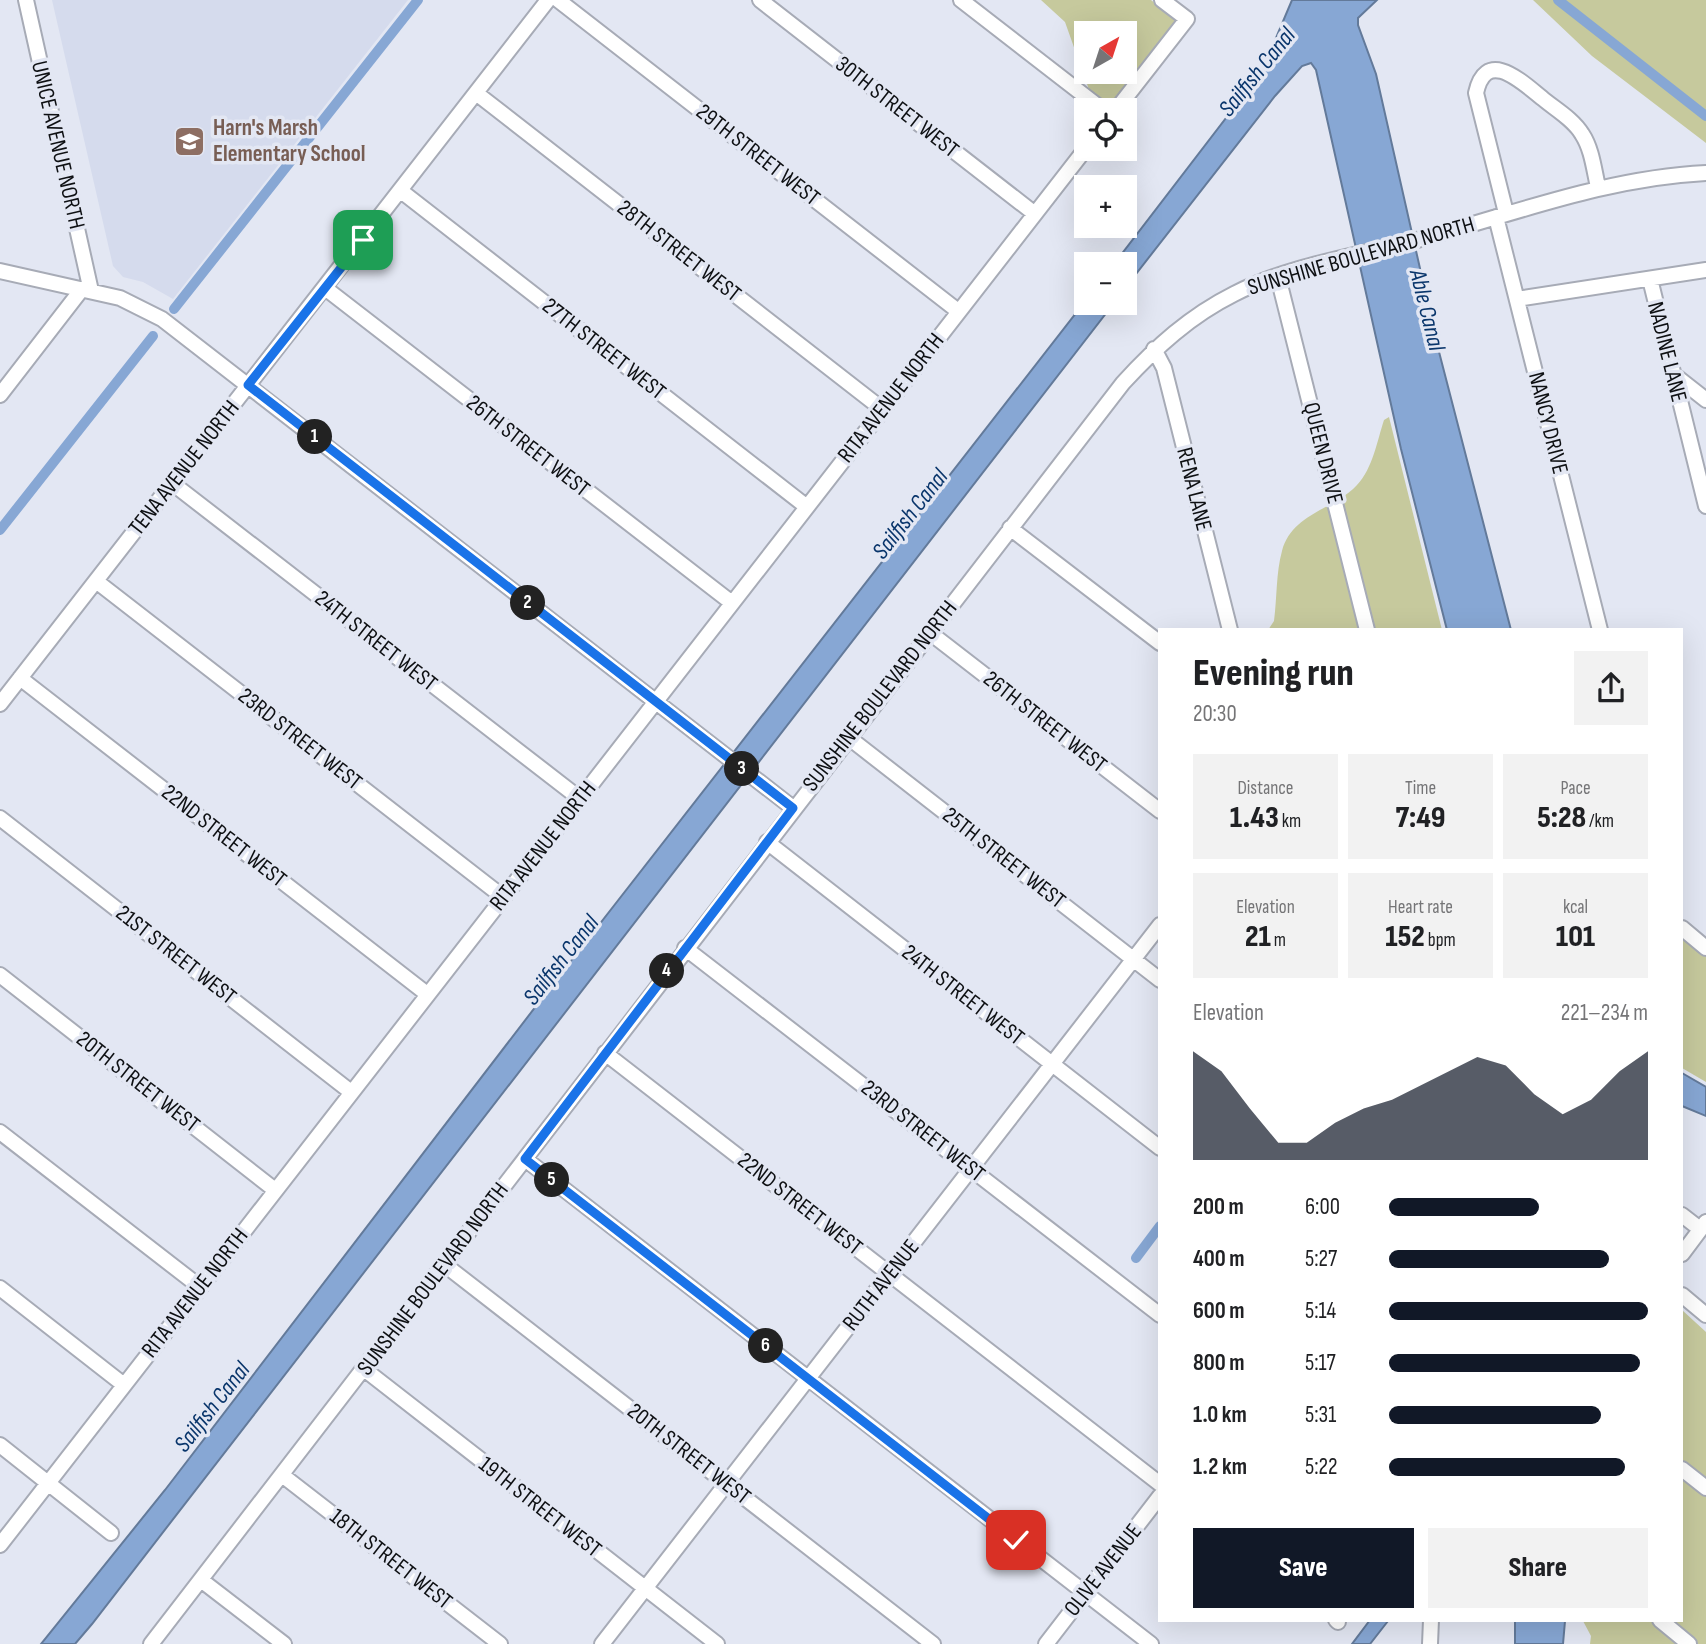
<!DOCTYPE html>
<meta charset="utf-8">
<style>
:root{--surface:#fff;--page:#f2f2f2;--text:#202124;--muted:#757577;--accent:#111827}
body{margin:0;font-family:"Sofia Sans Condensed",sans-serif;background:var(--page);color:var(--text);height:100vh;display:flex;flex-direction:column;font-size:26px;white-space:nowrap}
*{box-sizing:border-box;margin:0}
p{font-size:23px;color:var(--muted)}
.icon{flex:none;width:38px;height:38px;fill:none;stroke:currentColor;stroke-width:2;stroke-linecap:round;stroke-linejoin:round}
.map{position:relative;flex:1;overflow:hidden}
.side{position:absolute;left:1158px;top:628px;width:525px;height:994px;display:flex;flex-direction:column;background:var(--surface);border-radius:0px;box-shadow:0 7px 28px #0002}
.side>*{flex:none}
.needle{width:46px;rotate:39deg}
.fabs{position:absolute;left:1074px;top:21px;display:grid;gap:14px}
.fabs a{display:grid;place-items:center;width:63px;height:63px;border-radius:0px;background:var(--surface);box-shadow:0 7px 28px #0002;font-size:35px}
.pin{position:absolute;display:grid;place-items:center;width:60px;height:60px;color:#fff;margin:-30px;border-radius:14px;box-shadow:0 4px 10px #0006}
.km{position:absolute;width:35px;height:35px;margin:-18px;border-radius:50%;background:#222;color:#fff;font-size:19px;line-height:35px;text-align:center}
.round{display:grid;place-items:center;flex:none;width:74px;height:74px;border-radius:0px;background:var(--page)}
.summary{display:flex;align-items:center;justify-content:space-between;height:119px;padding:0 35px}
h1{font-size:38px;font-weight:800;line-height:52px}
.stats{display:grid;grid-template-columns:repeat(3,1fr);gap:10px;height:119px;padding:7px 35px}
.stats div{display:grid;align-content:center;border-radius:0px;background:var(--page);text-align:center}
.stats b{font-size:30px;font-weight:800}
.stats small{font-size:19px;font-weight:400}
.stats p{font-size:19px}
.chart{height:196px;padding:14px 35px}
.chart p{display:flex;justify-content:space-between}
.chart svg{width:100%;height:126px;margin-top:7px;fill:var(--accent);opacity:.7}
.cta{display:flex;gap:14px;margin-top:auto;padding:14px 35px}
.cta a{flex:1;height:80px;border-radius:0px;background:var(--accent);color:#fff;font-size:28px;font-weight:800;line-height:80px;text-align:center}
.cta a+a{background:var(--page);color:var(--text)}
ul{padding:0 35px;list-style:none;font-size:23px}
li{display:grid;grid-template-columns:112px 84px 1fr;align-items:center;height:52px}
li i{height:18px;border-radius:9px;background:var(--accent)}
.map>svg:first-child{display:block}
.built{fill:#d5dbed}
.green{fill:#c6c99d;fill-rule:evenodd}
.water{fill:#87a7d4;stroke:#637a9a;stroke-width:2}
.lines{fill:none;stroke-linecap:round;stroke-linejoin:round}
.canal{stroke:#87a7d4;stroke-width:10}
.minor-casing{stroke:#a7abb6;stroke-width:18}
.minor{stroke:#fff;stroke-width:14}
.route-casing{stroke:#fff;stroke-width:14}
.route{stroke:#1a73e8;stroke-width:9}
.labels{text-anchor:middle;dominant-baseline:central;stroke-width:7;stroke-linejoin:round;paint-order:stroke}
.street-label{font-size:23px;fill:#0e1013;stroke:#e3e7f3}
.education-label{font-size:23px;font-weight:bold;fill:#785e54;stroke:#e3e7f3;text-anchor:start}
.water-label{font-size:24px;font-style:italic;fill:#09356b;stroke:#e3e7f3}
</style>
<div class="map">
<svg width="1706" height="1644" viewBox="0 0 1706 1644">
<rect width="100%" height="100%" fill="#e3e7f3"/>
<path class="built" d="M52,0H408L173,299L143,282L123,277L113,266Z"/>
<path class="green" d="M1041,0H1151L1176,20L1123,103L1117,110H1103L1092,98L1065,22ZM1087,33H1125V72H1087Z
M1533,0H1706V143L1592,56Z
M1389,417L1442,630H1268L1274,621C1277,599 1276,572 1282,551C1292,513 1334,510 1357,485C1373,468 1377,441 1384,420Z
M1682,926L1706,946V1082L1682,1068Z
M1682,1310L1706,1332V1644H1590L1591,1636L1583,1621L1682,1620Z"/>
<path class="water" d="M1292,0H1377L1358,18V25L1376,74L1438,348L1511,630H1447L1401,449L1316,70L1311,63L1302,66L1275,96L1125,288V264H1114L1262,71Z
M1087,299V303H1114L92,1624L75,1644H41L165,1490L556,980Z
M1682,1073L1706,1087V1116L1682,1106Z
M1370,1620L1388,1621L1370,1644H1352Z
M1515,1621H1565L1563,1644H1515Z"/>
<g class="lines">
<path class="canal" d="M1558,0L1706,116
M174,309L418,0
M0,530L153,336
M1136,1258L1160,1226"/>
<defs>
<path id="minor" d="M26,0L91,291
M558,0L958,311
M760,0L1035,214
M961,0L1103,110
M476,93L882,409
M1116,110L1187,19L1162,0
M401,191L807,507
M1506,213L1476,93C1486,47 1522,82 1542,98C1555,109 1573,119 1582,134C1592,149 1594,170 1598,187
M1496,217L1600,630
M0,271L120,298L162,319L793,808
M1278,277L1367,630
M1650,279L1706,506
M325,288L732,603
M1517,299L1706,270
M1154,349L1164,368L1230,630
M1673,374L1706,400
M0,395L82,289
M172,483L579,798
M1010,528L1160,643
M96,581L503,897
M929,632L1160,811
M20,678L427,994
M0,704L548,0
M848,737L1160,980
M0,818L351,1092
M767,842L1160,1148
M1682,928L1706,948
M685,948L1160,1315
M0,975L275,1190
M605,1053L1160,1484
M0,1132L200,1287
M525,1159L1151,1644
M1682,1215L1700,1229
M1682,1254L1706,1222
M445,1265L933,1644
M0,1288L124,1385
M1682,1295L1706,1315
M364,1369L717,1644
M0,1445L111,1533
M1682,1469L1706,1488
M282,1475L500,1644
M0,1545L1087,147
M201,1580L284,1644
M1336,1620L1338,1622
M1660,1620L1689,1644
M151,1644L1123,383C1156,347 1190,316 1234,294C1290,265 1357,256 1417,240C1514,214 1605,178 1706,173
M602,1644L1160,925
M1046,1644L1160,1496
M1430,1644L1431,1620"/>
</defs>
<use href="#minor" class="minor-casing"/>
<use href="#minor" class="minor"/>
</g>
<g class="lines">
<defs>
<path id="route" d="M363,240L248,385L793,808L525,1159L1016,1540"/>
</defs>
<use href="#route" class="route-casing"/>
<use href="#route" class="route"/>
</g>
<defs>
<symbol id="school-square" viewBox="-11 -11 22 22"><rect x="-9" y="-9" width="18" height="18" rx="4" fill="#8d6e63" stroke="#e3e7f3"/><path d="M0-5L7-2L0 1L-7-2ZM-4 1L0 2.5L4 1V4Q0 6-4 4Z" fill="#fff"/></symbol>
</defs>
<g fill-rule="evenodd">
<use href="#school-square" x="172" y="124" width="35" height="35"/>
</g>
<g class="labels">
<g class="street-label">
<text transform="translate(897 107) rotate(38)">30TH STREET WEST</text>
<text transform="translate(58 145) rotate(77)">UNICE AVENUE NORTH</text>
<text transform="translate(758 155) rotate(38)">29TH STREET WEST</text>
<text transform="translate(679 251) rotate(38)">28TH STREET WEST</text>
<text transform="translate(1361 256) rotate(-16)">SUNSHINE BOULEVARD NORTH</text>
<text transform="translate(604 349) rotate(38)">27TH STREET WEST</text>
<text transform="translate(1667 352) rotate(76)">NADINE LANE</text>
<text transform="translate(891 398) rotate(-52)">RITA AVENUE NORTH</text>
<text transform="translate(1548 423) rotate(76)">NANCY DRIVE</text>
<text transform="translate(528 446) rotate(38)">26TH STREET WEST</text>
<text transform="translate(1323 453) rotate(76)">QUEEN DRIVE</text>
<text transform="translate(184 468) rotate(-52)">TENA AVENUE NORTH</text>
<text transform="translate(1194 489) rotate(76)">RENA LANE</text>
<text transform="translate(376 641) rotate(38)">24TH STREET WEST</text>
<text transform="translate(880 696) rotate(-52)">SUNSHINE BOULEVARD NORTH</text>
<text transform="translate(1045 722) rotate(38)">26TH STREET WEST</text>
<text transform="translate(300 739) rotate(38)">23RD STREET WEST</text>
<text transform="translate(224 836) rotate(38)">22ND STREET WEST</text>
<text transform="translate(543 846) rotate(-52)">RITA AVENUE NORTH</text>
<text transform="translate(1004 858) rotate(38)">25TH STREET WEST</text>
<text transform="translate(176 955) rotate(38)">21ST STREET WEST</text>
<text transform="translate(963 995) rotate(38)">24TH STREET WEST</text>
<text transform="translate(138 1082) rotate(38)">20TH STREET WEST</text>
<text transform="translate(923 1131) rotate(38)">23RD STREET WEST</text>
<text transform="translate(800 1204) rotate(38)">22ND STREET WEST</text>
<text transform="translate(433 1279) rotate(-53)">SUNSHINE BOULEVARD NORTH</text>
<text transform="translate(881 1285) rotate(-52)">RUTH AVENUE</text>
<text transform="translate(195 1293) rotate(-52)">RITA AVENUE NORTH</text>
<text transform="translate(689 1454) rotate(38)">20TH STREET WEST</text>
<text transform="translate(540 1507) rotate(38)">19TH STREET WEST</text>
<text transform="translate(391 1559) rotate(38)">18TH STREET WEST</text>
<text transform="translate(1103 1570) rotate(-52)">OLIVE AVENUE</text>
</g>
<g class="education-label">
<text x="213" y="128">Harn's Marsh<tspan x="213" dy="26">Elementary School</tspan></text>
</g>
<g class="water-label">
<text transform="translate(1257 72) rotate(-51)">Sailfish Canal</text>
<text transform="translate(1427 310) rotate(76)">Able Canal</text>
<text transform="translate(910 514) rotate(-52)">Sailfish Canal</text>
<text transform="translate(561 960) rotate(-52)">Sailfish Canal</text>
<text transform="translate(212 1407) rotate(-52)">Sailfish Canal</text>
</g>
</g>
</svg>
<div class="fabs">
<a><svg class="needle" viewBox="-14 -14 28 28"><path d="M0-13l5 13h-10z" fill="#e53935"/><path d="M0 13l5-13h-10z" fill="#757577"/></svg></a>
<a><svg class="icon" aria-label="locate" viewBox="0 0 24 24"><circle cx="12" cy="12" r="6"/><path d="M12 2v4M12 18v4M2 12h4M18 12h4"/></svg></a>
<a>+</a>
<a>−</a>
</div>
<div class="pin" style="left:363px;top:240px;background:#1e9e55"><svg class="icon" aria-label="arrive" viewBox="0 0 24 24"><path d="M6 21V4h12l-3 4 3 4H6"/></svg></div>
<div class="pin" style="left:1016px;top:1540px;background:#d93025"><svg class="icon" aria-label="check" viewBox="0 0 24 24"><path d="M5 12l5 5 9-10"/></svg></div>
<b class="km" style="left:315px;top:437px">1</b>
<b class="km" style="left:528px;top:603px">2</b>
<b class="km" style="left:742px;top:769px">3</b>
<b class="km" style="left:667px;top:971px">4</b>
<b class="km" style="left:552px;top:1180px">5</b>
<b class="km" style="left:766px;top:1346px">6</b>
<section class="side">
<div class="summary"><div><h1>Evening run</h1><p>20:30</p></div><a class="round"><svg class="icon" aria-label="share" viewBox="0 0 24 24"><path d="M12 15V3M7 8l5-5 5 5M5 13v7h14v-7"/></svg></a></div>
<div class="stats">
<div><p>Distance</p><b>1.43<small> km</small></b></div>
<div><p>Time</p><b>7:49</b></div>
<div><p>Pace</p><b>5:28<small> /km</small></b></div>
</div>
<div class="stats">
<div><p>Elevation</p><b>21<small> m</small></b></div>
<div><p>Heart rate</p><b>152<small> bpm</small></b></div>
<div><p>kcal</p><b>101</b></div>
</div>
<div class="chart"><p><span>Elevation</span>221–234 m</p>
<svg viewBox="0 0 160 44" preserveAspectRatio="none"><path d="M0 44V6L10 13L20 26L30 38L40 38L50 31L60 26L70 23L80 18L90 13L100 8L110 11L120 21L130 28L140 23L150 13L160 6V44z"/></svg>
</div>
<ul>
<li><b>200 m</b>6:00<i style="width:58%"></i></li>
<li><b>400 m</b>5:27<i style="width:85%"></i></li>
<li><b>600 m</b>5:14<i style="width:100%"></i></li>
<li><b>800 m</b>5:17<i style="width:97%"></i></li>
<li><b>1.0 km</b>5:31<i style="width:82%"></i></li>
<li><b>1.2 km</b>5:22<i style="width:91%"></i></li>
</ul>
<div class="cta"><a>Save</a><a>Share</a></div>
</section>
</div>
